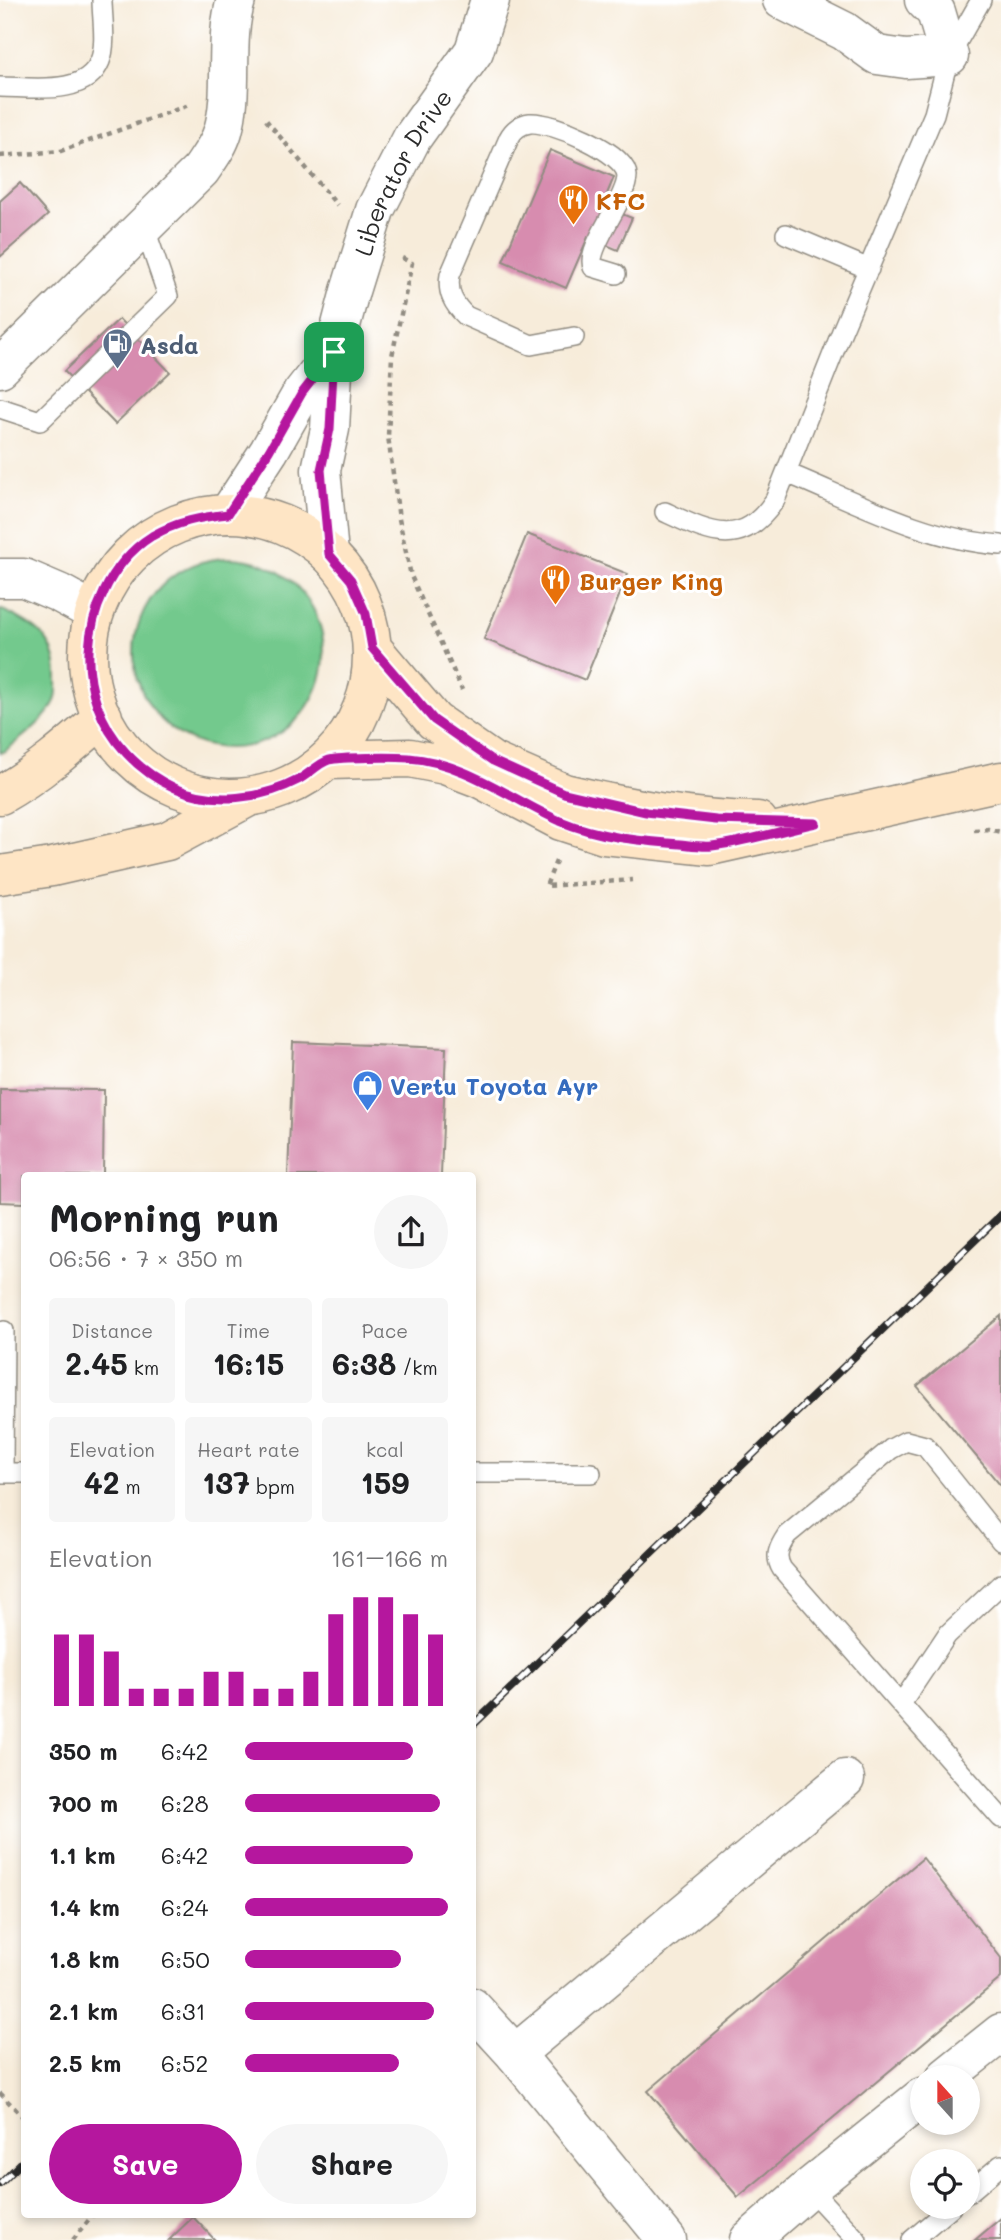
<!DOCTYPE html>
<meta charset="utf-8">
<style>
:root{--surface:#fff;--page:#f6f6f6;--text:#202124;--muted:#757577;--accent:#b5179e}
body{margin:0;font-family:Mali,sans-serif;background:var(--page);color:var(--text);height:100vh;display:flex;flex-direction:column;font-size:26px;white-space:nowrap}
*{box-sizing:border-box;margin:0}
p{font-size:23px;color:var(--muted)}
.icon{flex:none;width:38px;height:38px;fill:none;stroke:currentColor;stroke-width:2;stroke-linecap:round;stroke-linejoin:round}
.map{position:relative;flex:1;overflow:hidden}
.side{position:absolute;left:21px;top:1172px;width:455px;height:1046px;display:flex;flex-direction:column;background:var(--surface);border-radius:7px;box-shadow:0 4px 10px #0003}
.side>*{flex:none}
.needle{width:46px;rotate:339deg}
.controls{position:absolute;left:910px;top:2065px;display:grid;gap:14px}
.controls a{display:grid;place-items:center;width:70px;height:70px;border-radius:50%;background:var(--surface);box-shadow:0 4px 10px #0003;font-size:35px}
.pin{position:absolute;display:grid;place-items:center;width:60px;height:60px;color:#fff;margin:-30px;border-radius:14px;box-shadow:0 4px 10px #0006}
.round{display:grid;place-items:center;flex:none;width:74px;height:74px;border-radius:37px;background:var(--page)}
.headline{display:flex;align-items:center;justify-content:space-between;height:119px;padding:0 28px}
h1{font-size:38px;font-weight:800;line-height:52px}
.metrics{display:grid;grid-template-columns:repeat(3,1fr);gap:10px;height:119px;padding:7px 28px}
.metrics div{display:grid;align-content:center;border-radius:7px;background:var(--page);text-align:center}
.metrics b{font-size:30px;font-weight:800}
.metrics small{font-size:19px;font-weight:400}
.metrics p{font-size:19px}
.chart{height:196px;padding:14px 28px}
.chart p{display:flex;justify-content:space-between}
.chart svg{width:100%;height:126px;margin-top:7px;stroke:var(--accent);stroke-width:6}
.primary-button{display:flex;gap:14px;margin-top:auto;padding:14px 28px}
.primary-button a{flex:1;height:80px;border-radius:42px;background:var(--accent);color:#fff;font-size:28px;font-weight:800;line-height:80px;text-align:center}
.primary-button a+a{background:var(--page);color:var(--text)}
ul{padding:0 28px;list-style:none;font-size:23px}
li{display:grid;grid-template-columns:112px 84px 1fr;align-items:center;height:52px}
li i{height:18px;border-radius:9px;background:var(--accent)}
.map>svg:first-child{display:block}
.green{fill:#73c98d;stroke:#4f7a5c;stroke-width:2}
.building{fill:#d78caf}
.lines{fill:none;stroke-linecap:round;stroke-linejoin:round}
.service-casing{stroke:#918c82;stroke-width:22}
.minor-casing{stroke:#918c82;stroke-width:41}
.secondary-casing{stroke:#918c82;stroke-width:41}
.path{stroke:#918c82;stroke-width:4.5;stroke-dasharray:5 5;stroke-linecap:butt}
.service{stroke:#fff;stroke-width:19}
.minor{stroke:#fff;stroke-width:38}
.secondary{stroke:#fee5c5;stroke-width:38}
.rail-casing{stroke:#2b2b2b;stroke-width:8}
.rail{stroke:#fff;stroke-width:5;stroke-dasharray:16;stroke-linecap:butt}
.route-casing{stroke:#fff;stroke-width:14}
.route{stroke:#b5179e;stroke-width:9}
.labels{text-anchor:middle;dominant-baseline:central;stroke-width:6;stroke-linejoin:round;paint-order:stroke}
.street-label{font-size:24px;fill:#2b2b2b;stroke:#fff}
.food-label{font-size:24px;font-weight:bold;fill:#c56008;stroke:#fff;text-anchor:start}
.service-label{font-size:24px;font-weight:bold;fill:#4e5e75;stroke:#fff;text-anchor:start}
.shop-label{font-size:24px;font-weight:bold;fill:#366cbe;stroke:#fff;text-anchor:start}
</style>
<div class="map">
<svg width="1001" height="2240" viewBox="0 0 1001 2240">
<rect width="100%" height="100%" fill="#fff"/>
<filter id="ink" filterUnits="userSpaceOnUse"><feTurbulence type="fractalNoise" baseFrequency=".0143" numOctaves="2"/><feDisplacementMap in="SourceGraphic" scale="14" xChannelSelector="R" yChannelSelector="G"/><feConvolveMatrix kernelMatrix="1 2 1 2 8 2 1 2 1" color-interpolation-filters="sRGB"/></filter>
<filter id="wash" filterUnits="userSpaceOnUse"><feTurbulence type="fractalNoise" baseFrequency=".00686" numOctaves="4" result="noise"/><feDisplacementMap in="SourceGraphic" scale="28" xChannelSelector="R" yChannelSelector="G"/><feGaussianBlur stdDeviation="1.57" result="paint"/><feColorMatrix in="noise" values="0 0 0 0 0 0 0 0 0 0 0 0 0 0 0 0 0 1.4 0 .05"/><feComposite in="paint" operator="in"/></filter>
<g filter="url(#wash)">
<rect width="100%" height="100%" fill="#f7ecda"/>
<path class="green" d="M134 653a95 95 0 1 1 190 0a95 95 0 1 1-190 0Z
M0,609C34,624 58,638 57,679C57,686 58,695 55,701C45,722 23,736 5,751L0,753Z"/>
<g id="blocks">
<path class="building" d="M550,150L614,177L602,206L632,218L618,250L588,237L566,288L503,261Z
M20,183L48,215L0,257V201Z
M119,319L170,372L115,424L64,371Z
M527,534L628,574L585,680L484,639Z
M293,1042L446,1048L441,1176H288Z
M0,1089L104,1090L103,1176H24V1203L0,1202Z
M1001,1316V1486L917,1386Z
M923,1858L1001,1958V1978L738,2197L648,2091Z
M193,2217L215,2240H169Z
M1001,2218V2240H975Z"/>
</g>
</g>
<g filter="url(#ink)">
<use href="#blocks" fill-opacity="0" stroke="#918c82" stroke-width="2"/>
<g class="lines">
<defs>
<path id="service" d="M0,87C31,87 86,97 100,61C107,44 102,18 102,0
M786,234L869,269
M574,337L531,345L466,316C453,304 447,292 450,275L509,138C513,130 521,124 530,123C551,121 626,152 627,176C627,200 585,248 593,267L616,274
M0,408L40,421L168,296L144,226
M787,473C855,501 926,540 1001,545
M665,512C710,533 742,550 775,500L842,331L934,114L949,56L981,0
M0,1473H3L4,1331
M3,1473H24
M472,1473H591
M1001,1541L925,1446L906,1441L891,1449L787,1535C779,1547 774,1556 782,1569L1001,1818
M901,1704L947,1635L1001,1584
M809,2188L857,2240
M968,2193L1001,2165
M912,2240L951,2207"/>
<g id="minor">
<path d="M782,0L844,31L877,55L906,59L949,56L936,12L924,0"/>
<path d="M0,368L201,170C209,158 219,145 223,131C235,89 223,43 236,0"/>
<path d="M228,514L269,451L302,393L334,352"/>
<path id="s1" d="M329,554L321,470L330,429L334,352L350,291L375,210L412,138L474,51L490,0"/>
<path d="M0,578H24L59,593L94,612"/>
<path d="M472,2007L515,2054L667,2240"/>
<path d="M515,2054L845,1779"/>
<path d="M946,2077L1001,2033"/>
<path d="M749,2240L809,2188L922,2097"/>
</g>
<path id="secondary" d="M88 656a142 142 0 1 1 284 0a142 142 0 1 1-284 0Z
M372,648L434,721L493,762L564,793C629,808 691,820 758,821
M328,760L410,758L445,765L479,778L561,821L604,835L710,846L1001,781
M0,795C38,774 70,746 103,717
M0,875L52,867L167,841L247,798"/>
</defs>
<use href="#service" class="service-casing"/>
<use href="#minor" class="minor-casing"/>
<use href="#secondary" class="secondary-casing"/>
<path class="path" d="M266,120L337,205
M0,156L61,151L189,105
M402,258L412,263L392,356L388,436L399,519L411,576L462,690
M974,830L988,829L1001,832
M556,861L546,886L633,880
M0,2093L24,2118
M73,2240L92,2216"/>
<use href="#service" class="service"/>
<use href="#minor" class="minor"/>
<use href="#secondary" class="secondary"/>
<defs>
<path id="rail" d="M472,1726L1001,1215
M0,2184L24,2160"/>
</defs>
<use href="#rail" class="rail-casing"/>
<use href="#rail" class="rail"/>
</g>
</g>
<g class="lines" filter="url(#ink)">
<defs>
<path id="route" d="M334,352L330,429L321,470L329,554L351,580L366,614L372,648L434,720L493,761L564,793L646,812L716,820L816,823C782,830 746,842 712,846C702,847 690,845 680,844C639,841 598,837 560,821C511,799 464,762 409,758C395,757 340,757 329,760C319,763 308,775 298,780C262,799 213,805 175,788C98,753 68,667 104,592C114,570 131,549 152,536C176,522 201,517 228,514L269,451L302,393Z"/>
</defs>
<use href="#route" class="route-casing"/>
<use href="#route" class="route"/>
</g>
<defs>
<symbol id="restaurant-pin" viewBox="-11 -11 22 30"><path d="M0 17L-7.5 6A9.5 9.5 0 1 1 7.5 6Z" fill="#e8710a" stroke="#fff"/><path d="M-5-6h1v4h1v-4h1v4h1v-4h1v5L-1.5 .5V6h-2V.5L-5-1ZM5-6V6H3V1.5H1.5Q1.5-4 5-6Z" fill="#fff"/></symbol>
<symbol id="fuel-pin" viewBox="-11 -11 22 30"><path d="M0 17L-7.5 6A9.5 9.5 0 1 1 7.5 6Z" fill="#5c6f8a" stroke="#fff"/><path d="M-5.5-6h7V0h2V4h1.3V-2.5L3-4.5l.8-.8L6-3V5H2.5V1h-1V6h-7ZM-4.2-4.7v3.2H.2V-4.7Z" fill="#fff"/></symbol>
<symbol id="shop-pin" viewBox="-11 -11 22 30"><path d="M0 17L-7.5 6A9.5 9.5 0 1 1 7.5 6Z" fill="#3f7fe0" stroke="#fff"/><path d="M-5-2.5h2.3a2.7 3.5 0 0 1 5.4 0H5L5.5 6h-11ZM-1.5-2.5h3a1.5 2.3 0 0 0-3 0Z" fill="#fff"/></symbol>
</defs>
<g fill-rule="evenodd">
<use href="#restaurant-pin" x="556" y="182" width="35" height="47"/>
<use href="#fuel-pin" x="100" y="326" width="35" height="47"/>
<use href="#restaurant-pin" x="538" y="562" width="35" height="47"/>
<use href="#shop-pin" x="350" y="1068" width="35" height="47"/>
</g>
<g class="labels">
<g class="street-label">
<text stroke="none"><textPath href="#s1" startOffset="397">Liberator Drive</textPath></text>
</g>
<g class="food-label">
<text x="596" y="200">KFC</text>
<text x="579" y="580">Burger King</text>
</g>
<g class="service-label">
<text x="140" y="344">Asda</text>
</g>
<g class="shop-label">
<text x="390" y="1085">Vertu Toyota Ayr</text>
</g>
</g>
</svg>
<div class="controls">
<a><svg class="needle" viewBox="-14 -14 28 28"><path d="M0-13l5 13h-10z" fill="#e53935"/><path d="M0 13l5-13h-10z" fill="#757577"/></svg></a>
<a><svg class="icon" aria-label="locate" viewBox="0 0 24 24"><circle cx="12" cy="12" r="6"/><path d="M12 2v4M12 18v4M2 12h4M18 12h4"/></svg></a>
</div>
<div class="pin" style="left:334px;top:352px;background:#1e9e55"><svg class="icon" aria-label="arrive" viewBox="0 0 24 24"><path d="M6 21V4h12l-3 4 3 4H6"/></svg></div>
<section class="side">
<div class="headline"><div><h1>Morning run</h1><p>06:56 · 7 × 350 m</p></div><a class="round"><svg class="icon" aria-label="share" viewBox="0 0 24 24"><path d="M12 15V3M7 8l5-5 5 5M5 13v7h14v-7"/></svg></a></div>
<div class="metrics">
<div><p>Distance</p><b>2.45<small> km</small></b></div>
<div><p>Time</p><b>16:15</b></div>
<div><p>Pace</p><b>6:38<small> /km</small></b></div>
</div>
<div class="metrics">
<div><p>Elevation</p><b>42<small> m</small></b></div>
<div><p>Heart rate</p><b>137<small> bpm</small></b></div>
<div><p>kcal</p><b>159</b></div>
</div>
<div class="chart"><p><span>Elevation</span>161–166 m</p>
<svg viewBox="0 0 160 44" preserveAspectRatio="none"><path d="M5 44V19M15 44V19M25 44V25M35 44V38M45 44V38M55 44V38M65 44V32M75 44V32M85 44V38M95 44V38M105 44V32M115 44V12M125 44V6M135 44V6M145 44V12M155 44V19"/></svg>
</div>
<ul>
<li><b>350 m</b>6:42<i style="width:83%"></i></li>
<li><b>700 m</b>6:28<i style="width:96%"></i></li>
<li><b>1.1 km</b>6:42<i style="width:83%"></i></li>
<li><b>1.4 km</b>6:24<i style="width:100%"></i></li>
<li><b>1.8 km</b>6:50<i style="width:77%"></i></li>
<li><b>2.1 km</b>6:31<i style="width:93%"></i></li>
<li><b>2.5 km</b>6:52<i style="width:76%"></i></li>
</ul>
<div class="primary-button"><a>Save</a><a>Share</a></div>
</section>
</div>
